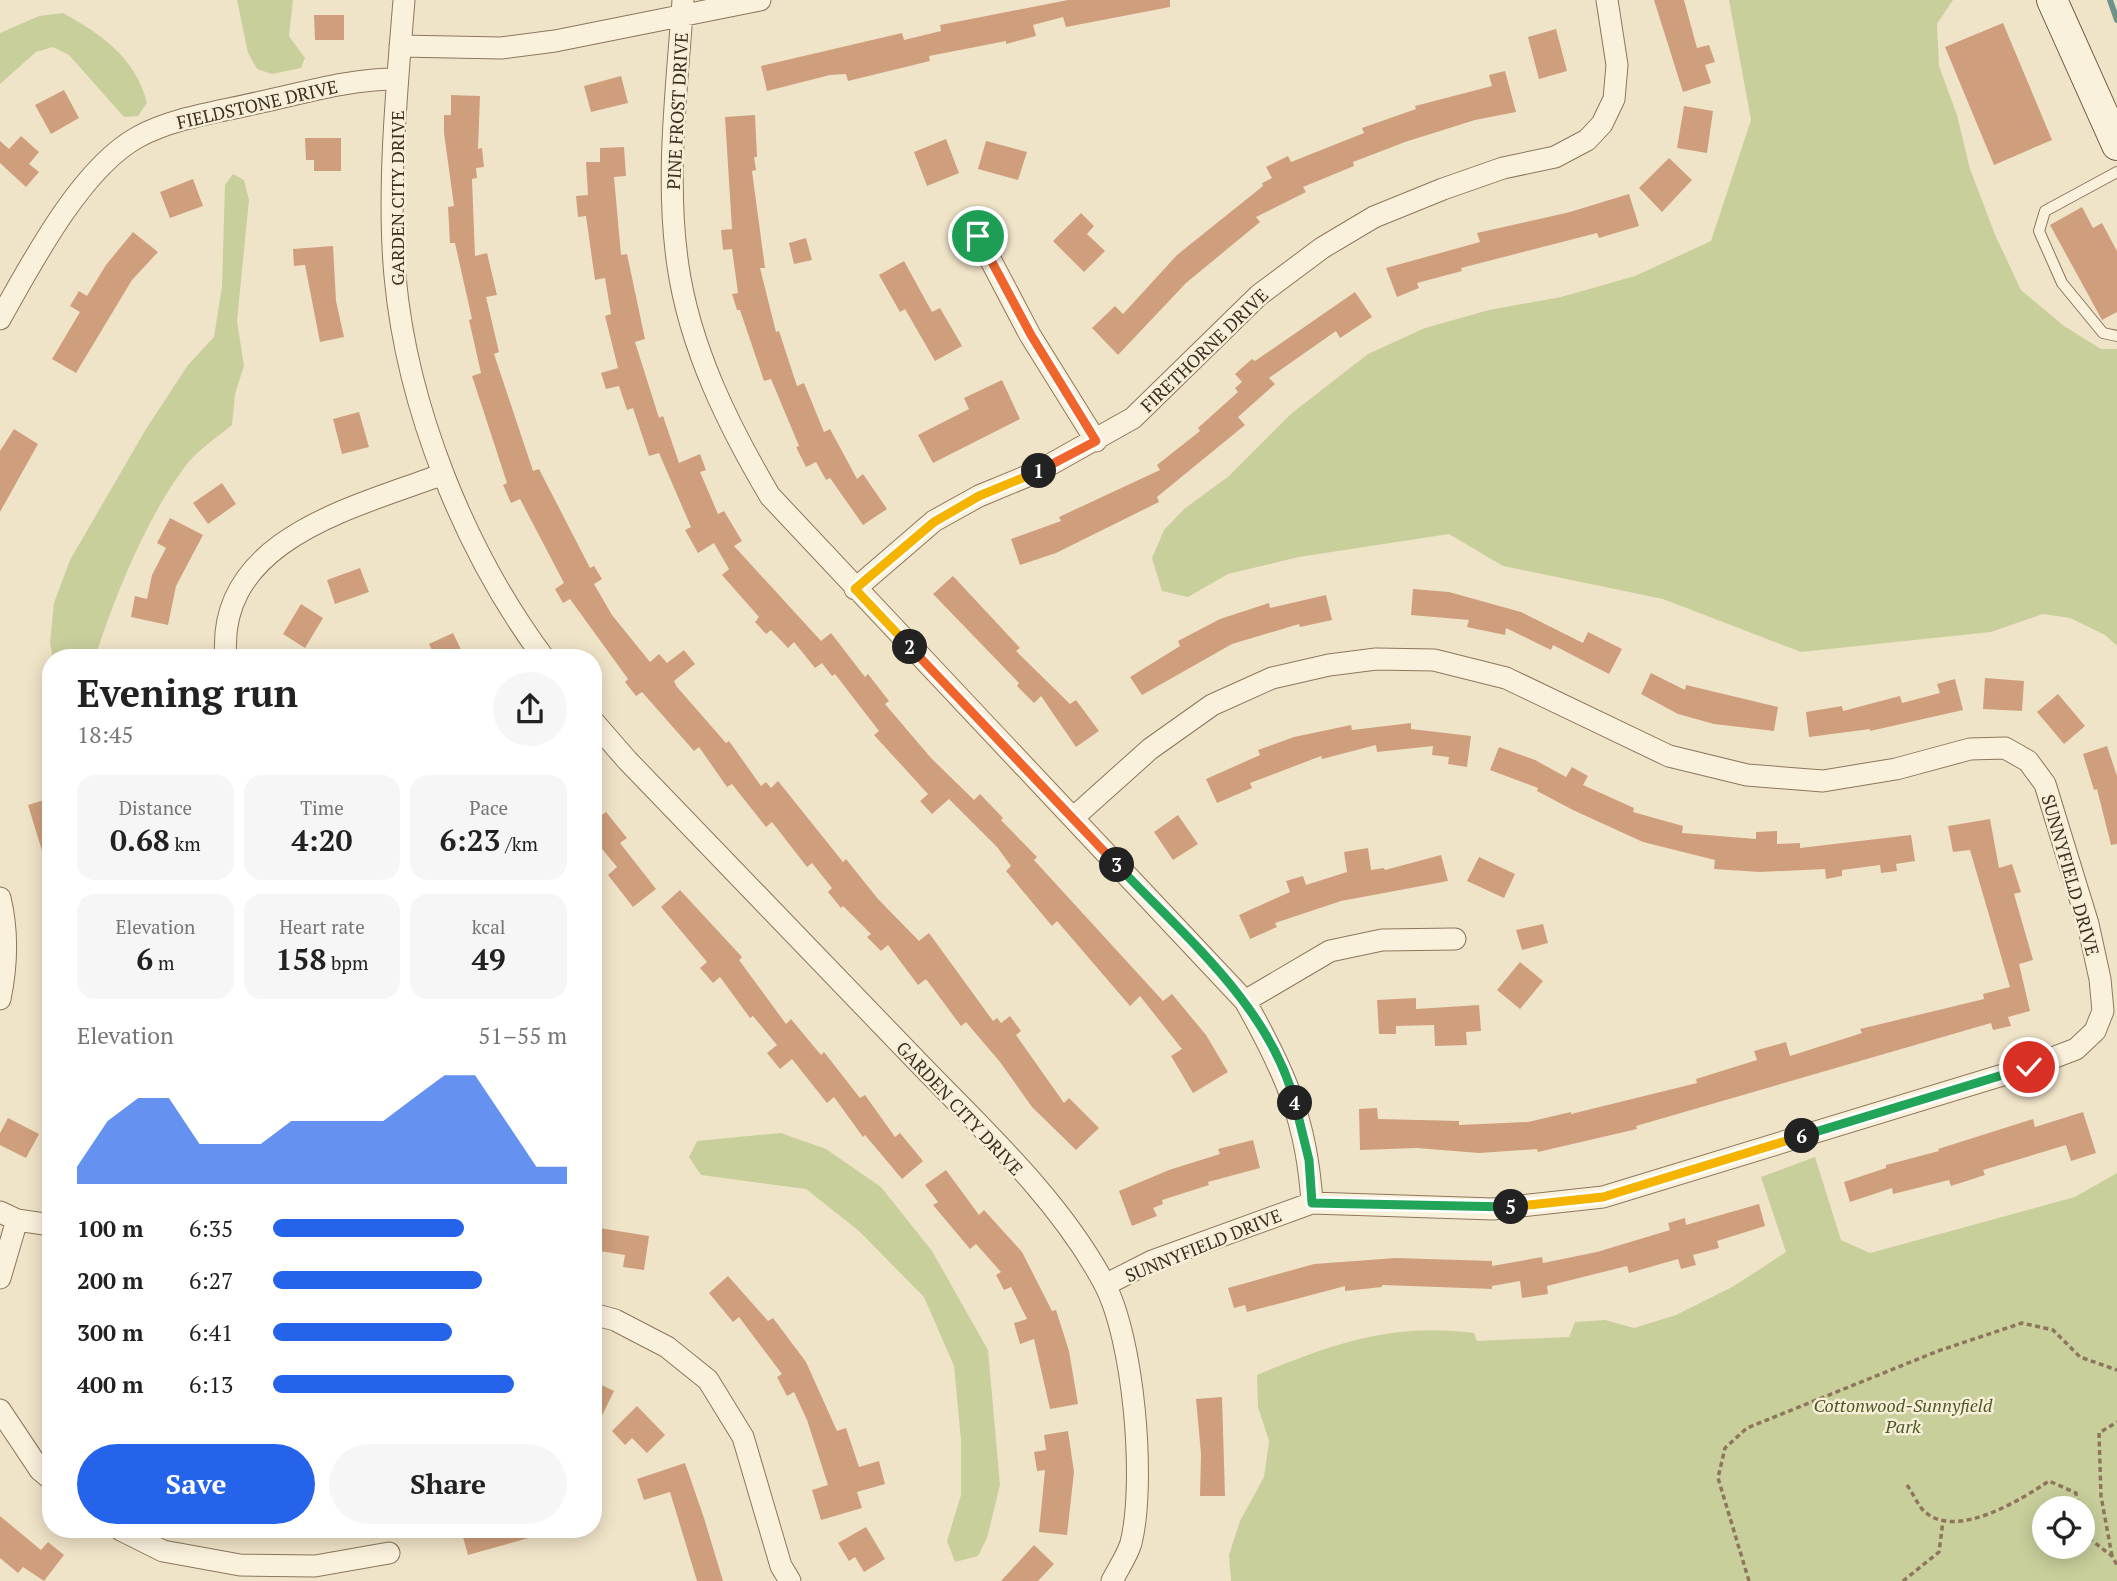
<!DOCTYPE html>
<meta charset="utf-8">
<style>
:root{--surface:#fff;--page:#f6f6f6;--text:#222;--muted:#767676;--accent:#2563eb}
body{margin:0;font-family:"PT Serif",serif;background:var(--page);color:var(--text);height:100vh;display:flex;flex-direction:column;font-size:26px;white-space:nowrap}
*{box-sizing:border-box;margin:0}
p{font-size:23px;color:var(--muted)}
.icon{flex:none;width:38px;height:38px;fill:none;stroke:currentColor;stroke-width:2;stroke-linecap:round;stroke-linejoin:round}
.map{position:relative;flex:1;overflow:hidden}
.details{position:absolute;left:42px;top:649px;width:560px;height:889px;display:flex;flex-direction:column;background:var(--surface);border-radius:28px;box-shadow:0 4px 18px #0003}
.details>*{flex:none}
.controls{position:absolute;left:2032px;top:1496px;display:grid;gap:14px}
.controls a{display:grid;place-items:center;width:63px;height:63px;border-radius:50%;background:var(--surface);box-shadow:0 4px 18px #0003;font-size:35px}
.pin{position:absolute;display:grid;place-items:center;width:60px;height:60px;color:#fff;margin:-30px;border:4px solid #fff;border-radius:50%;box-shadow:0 2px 7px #0007}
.km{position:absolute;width:35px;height:35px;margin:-18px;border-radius:50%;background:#222;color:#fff;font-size:19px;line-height:35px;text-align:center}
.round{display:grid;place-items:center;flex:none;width:74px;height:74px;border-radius:37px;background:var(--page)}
.head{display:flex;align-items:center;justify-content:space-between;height:119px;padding:0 35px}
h1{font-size:38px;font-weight:600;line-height:52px}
.metrics{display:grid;grid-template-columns:repeat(3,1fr);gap:10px;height:119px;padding:7px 35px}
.metrics div{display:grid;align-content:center;border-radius:18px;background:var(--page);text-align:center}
.metrics b{font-size:30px;font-weight:600}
.metrics small{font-size:19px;font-weight:400}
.metrics p{font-size:19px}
.chart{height:196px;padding:14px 35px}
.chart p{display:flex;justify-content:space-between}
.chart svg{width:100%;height:126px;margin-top:7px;fill:var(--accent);opacity:.7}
.primary-button{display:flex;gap:14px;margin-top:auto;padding:14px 35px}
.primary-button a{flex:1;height:80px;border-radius:42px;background:var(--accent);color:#fff;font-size:28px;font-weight:600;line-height:80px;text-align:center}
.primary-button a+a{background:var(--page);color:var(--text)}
ul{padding:0 35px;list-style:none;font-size:23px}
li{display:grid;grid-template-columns:112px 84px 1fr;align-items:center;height:52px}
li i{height:18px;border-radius:9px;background:var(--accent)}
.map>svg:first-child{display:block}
.green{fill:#c9cf9b;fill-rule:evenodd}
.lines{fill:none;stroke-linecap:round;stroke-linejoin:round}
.stream{stroke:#6f938a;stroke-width:6}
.building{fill:#cf9f7d}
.lane-casing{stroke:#8d765c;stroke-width:12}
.street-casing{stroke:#8d765c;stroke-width:23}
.secondary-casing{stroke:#6f573f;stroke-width:32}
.path{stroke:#8d765c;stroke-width:3.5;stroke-dasharray:5 3.5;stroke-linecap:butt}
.lane{stroke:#faf1dc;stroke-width:10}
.street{stroke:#faf1dc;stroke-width:21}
.secondary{stroke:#faf1dc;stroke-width:30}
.split-1-casing{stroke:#fff;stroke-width:14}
.split-2-casing{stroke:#fff;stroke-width:14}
.split-3-casing{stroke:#fff;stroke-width:14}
.split-4-casing{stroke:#fff;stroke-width:14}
.split-5-casing{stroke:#fff;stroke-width:14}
.split-6-casing{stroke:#fff;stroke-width:14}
.split-7-casing{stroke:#fff;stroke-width:14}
.split-1{stroke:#f0652b;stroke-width:9}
.split-2{stroke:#f5b400;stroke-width:9}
.split-3{stroke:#f0652b;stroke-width:9}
.split-4{stroke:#22a559;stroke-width:9}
.split-5{stroke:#22a559;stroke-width:9}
.split-6{stroke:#f5b400;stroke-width:9}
.split-7{stroke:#22a559;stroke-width:9}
.labels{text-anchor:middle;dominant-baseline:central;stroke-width:5;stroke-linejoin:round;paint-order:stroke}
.street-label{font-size:18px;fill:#3d2e20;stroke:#f7eed8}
.park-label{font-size:18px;font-style:italic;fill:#4d5a26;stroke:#f7eed8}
</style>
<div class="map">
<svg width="2117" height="1581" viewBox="0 0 2117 1581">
<rect width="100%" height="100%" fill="#f0e4c8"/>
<path class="green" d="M237,0H293L289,36L305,58L301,68L272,74L257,69L248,53Z
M1729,0H1953L1937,24L1939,66L1957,115L1970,169L1996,237L2021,290L2064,326L2101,349H2117V646L2105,635L2070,618L2043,614L1991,632L1801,652L1663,599L1503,566L1449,534L1299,557L1228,574L1188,597L1162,591L1152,558L1164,530L1184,509L1229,476L1292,413L1368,354L1425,328L1489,310L1561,297L1635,276L1711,241L1751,120Z
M63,13C101,34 136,58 147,103L138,116L124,117L69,55L53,47L36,52L0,84V33L39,16Z
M233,174L244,180L249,200L237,321L244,366L235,394L232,425C216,438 195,452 184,468C146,519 114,598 95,658H53L50,643L54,603L70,560L146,429L188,365L214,337L222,286L225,185Z
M781,1133L826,1149L881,1187L932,1251L988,1350L1000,1485L987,1538L978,1556L955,1562L947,1541L961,1495V1440L954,1366L924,1297L859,1231L806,1189L701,1175L689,1157L697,1141Z
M1815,1157L1841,1240L1870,1253L2075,1197L2117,1173V1581H1231L1229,1555L1240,1521L1264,1477L1269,1441L1258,1407L1257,1375C1331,1344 1393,1322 1474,1333L1477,1341L1569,1337L1575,1322L1605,1320L1634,1328L1676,1315L1734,1286L1786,1252L1761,1177ZM2044,1508H2082V1547H2044Z"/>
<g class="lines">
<path class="stream" d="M2110,0L2117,20"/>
</g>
<path class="building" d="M1068,0H1170V7L1066,27L1063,17L1033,25L1036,36L1006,44V41L929,56L930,61L848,81L846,74L830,75L767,91L761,66L902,33L904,40L941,31L940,25Z
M1654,0H1684L1697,48L1709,45L1715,62L1705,65L1711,83L1683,92Z
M314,15H344V40H315Z
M2003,23L2052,140L1994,165L1945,47Z
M1556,29L1567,71L1539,79L1528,37Z
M1505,71L1516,112L1475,120L1405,142L1353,162L1354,166L1303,187L1306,192L1256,217L1260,222L1186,283L1118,355L1092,328L1115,306L1123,314L1177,255L1263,186L1262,183L1272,178L1266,167L1288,156L1291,162L1364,133L1362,128L1416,109L1415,106L1492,86L1489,75Z
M621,76L628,103L591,112L584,86Z
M64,90L79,118L51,134L35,105Z
M451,95L480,96L478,149L482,148L484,167L476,168L477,178L472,179L475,256L487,253L497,295L486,297L499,352L494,354L533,471L539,469L590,568L594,566L602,579L594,584L612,615L650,662L659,654L667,663L684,650L695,664L674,681L677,687L726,743L729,741L761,786L766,782L771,788L778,781L843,862L846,859L878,899L919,941L929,933L993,1021L997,1018L1001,1023L1010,1016L1021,1031L1016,1035L1064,1103L1069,1098L1099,1128L1076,1150L1032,1107L1000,1062L966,1022L961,1026L926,979L918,985L888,945L881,951L867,937L871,934L843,906L841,908L828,892L832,888L812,863L807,867L772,822L766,827L732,784L727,787L699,747L694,751L642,692L636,696L625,682L628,679L570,599L563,603L555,589L564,583L520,499L511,503L503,485L507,483L472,376L481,373L469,320L472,319L455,243H450L448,207L454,206L444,133V115H451Z
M1684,106L1713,111L1707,153L1677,148Z
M755,115L757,157H754L756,170L752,171L765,268H760L776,332L779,331L797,386L804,383L824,432L830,429L857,479L863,474L887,509L863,525L830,478L826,480L816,462L806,467L796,447L799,446L771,379L764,381L740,310H737L732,294L738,293L732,249L723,250L721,230L732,229L725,117Z
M21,136L39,152L29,164L39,172L26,187L0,163V141L9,149Z
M305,138H341V171H314V160H306Z
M946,139L959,173L927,186L914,152Z
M986,141L1027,152L1018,180L978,169Z
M624,147L626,176L614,177L621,255L627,254L645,339L635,342L659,418L663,416L679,463L700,454L706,470L700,472L718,514L724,511L742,541L734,546L821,641L831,633L865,677L868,674L889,701L885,704L931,758L974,800L980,794L1003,818L1001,820L1037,857L1034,860L1163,1001L1172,994L1206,1035L1228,1072L1193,1093L1171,1056L1182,1049L1140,996L1130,1006L1057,921L1052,926L1006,871L1011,866L997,847L949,799L932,814L920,801L928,794L874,735L879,731L835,674L832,676L822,663L815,668L794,642L788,648L771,630L766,634L755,622L759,617L722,575L729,569L714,543L698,553L685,530L691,527L659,453L649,456L633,408L627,410L619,386L606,389L601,373L618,368L605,316L611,314L605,278L595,280L586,216L578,217L576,196L588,195L586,162H600V148Z
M1669,158L1692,180L1662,212L1639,188Z
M193,179L203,206L170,218L160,192Z
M1629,194L1639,226L1599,238L1597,233L1461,268L1462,271L1417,283L1419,288L1397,297L1386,268L1480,242L1477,233L1570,212Z
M2082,207L2093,228L2102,223L2117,251V312L2102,320L2050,225Z
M1081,213L1094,226L1087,234L1105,251L1084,272L1053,241Z
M133,232L158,252L132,280L76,373L52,359L80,312L70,306L79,291L87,296L106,265Z
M806,238L812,260L794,264L789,243Z
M333,246L336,301L344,337L320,342L305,265L294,266L293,249Z
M904,261L932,312L940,308L962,346L935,361L905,309L900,312L879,275Z
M1355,292L1372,317L1340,338L1336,331L1269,378L1275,384L1238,417L1245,425L1157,497L1159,502L1056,553L1020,565L1011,539L1061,521L1059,517L1160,470L1157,465L1200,431L1198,428L1238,392L1235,388L1242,382L1235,374L1252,359L1255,361Z
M1002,380L1020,419L933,463L918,435L969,409L964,398Z
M359,412L369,447L342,454L333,419Z
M14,429L38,444L0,512V451Z
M222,483L236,504L208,524L193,503Z
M170,518L203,535L176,586L168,625L131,617L135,596L147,599L152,575L166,548L157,543Z
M360,568L369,592L335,604L327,580Z
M953,576L1020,648L1016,651L1070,704L1076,700L1099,731L1076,747L1041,696L1034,703L1017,686L1019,683L933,594Z
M1413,589L1449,592L1521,612L1583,643L1588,632L1622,649L1609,674L1553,645L1551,650L1506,628L1505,635L1467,627L1469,620L1411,615Z
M1326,595L1332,620L1300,627L1299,624L1232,644L1142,695L1130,677L1180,646L1178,641L1220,619L1269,603L1270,608Z
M301,604L323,618L305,648L283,634Z
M453,633L465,658H436L429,644Z
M1651,673L1685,690L1686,685L1778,707L1774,731L1714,724L1678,714L1641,694Z
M1985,678L2024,681L2022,711L1983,709Z
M1955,679L1963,710L1870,731V729L1809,737L1806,712L1842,706L1843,711L1900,696L1902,703L1940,693L1937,684Z
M2058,694L2085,726L2064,744L2037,712Z
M1411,723V729L1471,736L1467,767L1448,764L1449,757L1432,755L1433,746L1377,752L1376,745L1322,759L1321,756L1250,783L1252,788L1217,803L1206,779L1260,755L1258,750L1294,737L1351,725L1352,730Z
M2107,746L2117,776V844L2111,845L2097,789L2094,790L2083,754Z
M1499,747L1535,760L1566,777L1572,767L1588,776L1583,785L1634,808L1633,812L1683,826L1682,833L1756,839V832L1777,831V844L1800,843V848L1911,835L1915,861L1896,864L1897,871L1881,873L1880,865L1842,870V876L1826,879L1825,869L1760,872L1714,869L1715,860L1643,842L1573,810L1537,791L1538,788L1490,770Z
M51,798V866L47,867L28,805Z
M606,812L627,838L620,843L656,889L633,907L608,875L617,867L593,838V822Z
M1178,815L1198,844L1173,860L1154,832Z
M1990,819L1999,868L2012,864L2021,892L2014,894L2033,960L2019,964L2030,1011L2008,1017L2011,1026L1993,1030L1991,1023L1636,1126L1637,1129L1538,1152L1537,1149L1479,1153L1417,1148L1360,1150L1359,1109L1377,1108L1378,1119L1459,1121V1125L1528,1122L1571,1112V1114L1697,1083L1696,1079L1757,1060L1754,1051L1786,1042L1790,1056L1862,1033L1860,1029L1984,999L1983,994L2010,987L1970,850L1953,852L1948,826Z
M1368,848L1371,870L1384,868L1385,870L1441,855L1448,881L1341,901L1275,923L1277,927L1250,939L1239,915L1290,892L1286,881L1303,876L1306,885L1347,872L1344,852Z
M1479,857L1515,874L1504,898L1467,881Z
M680,890L742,957L739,960L786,1024L791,1019L821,1055L824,1052L860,1098L865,1095L895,1137L900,1133L923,1161L902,1179L865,1135L863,1137L834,1097L827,1103L792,1059L780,1069L767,1053L777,1045L753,1016L750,1018L720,977L713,983L700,968L707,962L661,907Z
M1543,924L1548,943L1522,950L1516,930Z
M1520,962L1543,981L1520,1009L1497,990Z
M1416,998V1009L1479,1005L1481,1031L1466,1032L1467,1045L1435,1046L1434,1025L1396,1026V1034H1379L1377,1000Z
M2083,1112L2096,1153L2071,1161L2066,1145L1983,1170L1985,1175L1951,1186L1949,1180L1893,1194L1892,1188L1850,1202L1844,1182L1886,1168V1165L1939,1151L1938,1149L2033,1119L2035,1127Z
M8,1118L39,1134L26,1158L0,1145V1133Z
M1253,1140L1260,1168L1208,1182L1209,1185L1162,1200L1163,1204L1153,1208L1157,1216L1132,1226L1119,1191L1169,1170L1220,1154L1218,1149Z
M946,1170L979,1215L984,1210L1022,1252L1052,1311L1056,1310L1069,1351L1078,1404L1050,1409L1034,1339L1020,1344L1014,1323L1027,1319L1011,1287L1004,1290L996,1275L1001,1272L976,1244L970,1249L933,1205L938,1202L925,1185Z
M1759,1204L1765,1226L1717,1241L1719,1248L1693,1255L1696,1265L1681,1269L1678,1259L1629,1273L1627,1266L1547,1286L1548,1294L1522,1298L1520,1281L1492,1286V1289L1382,1285V1287L1345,1291V1286L1247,1312L1245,1305L1234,1308L1228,1288L1314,1264L1396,1258L1492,1261V1266L1542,1257L1543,1263L1597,1252L1670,1230L1668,1223L1685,1218L1686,1225Z
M593,1227L649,1236L644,1270L623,1267L625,1255L593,1250Z
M728,1276L768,1321L773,1318L806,1362L837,1431L846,1428L859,1467L879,1461L885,1484L857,1492L862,1508L821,1520L812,1490L828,1485L807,1420L794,1392L787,1396L777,1377L782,1374L739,1317L733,1322L709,1293Z
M593,1381L614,1391L593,1434Z
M1222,1397L1225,1496H1200L1201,1454L1196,1399Z
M637,1406L665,1435L647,1453L632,1438L625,1445L612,1431Z
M1068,1431L1074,1472L1067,1535L1039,1532L1045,1470L1037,1471L1034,1452L1046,1450L1044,1435Z
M685,1463L704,1518L723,1581H697L670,1492L644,1500L637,1479Z
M0,1516L41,1550L48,1542L64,1555L44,1581L23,1567L18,1573L0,1558Z
M866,1527L885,1559L864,1572L855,1557L849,1561L838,1543Z
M461,1530H543V1534L468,1555Z
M1034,1545L1054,1564L1038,1581H1001Z"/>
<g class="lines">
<defs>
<path id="lane" d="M2117,172L2045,211L2039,231L2062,283L2103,333L2117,336"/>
<path id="street" d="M404,0C397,87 387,190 395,276C407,408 465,552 544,658
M683,0C677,88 665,178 678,266C690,348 728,425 770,496L1245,1001C1285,1072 1307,1121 1312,1203
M400,46L501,48L555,41L760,0
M978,236L1030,335L1096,441
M0,319C31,264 81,168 138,137C175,117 220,112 261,102C307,92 350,79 397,79
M855,589L934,521L979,496L1037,472L1133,418L1259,295L1322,248L1374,217L1443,189L1503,168L1555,157L1587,140L1602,124L1614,99L1617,65L1607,0
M226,658C215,538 357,507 443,474
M593,721L627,760C722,859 818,958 913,1057C980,1127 1058,1197 1104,1283C1134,1339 1146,1482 1131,1543C1127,1556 1118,1569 1112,1581
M1073,818L1150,749L1212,705L1272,678L1329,665L1376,659L1434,660L1506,678L1669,756L1747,775L1823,781L1896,769L1970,749L2005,748L2028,761L2045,784L2088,924L2100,979L2103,1011L2095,1031L2076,1049L2029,1067L1603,1197L1493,1209L1312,1203L1152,1261L1105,1285
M0,898C8,931 7,965 0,999
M1245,1001L1330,951L1382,940L1455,939
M0,1212L17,1220L51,1225
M0,1278L17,1220
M593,1314L615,1320L667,1347L708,1380L743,1437L781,1566L790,1581
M0,1410L40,1470L51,1479
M121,1530L163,1551L240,1565L315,1566L389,1553"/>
<path id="secondary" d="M2052,0L2117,145"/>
</defs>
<use href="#lane" class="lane-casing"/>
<use href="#street" class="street-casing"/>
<use href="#secondary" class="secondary-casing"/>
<path class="path" d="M1907,1485C1913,1493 1918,1506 1925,1512C1957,1540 2022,1499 2049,1481L2076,1493L2078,1508
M2082,1533L2112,1556L2117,1565
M2112,1556L2101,1496L2099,1433L2117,1422
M1749,1581L1718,1478L1725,1448L1747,1428L1938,1351L2022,1323L2053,1330L2080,1357L2117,1370
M1903,1581L1939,1552L1943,1521"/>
<use href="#lane" class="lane"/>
<use href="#street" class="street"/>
<use href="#secondary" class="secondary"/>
</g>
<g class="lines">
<defs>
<path id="split-1" d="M978,236L1031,335L1096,441L1039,471"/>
<path id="split-2" d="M910,647L855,589L934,522L979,496L1039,471"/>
<path id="split-3" d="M910,647L1117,865"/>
<path id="split-4" d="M1117,865C1183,935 1270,1006 1295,1103"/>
<path id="split-5" d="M1295,1103L1309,1160L1312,1203L1511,1207"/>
<path id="split-6" d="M1511,1207L1603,1197L1802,1136"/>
<path id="split-7" d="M1802,1136L2029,1067"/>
</defs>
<use href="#split-1" class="split-1-casing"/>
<use href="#split-2" class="split-2-casing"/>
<use href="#split-3" class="split-3-casing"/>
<use href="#split-4" class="split-4-casing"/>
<use href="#split-5" class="split-5-casing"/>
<use href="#split-6" class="split-6-casing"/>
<use href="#split-7" class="split-7-casing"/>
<use href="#split-1" class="split-1"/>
<use href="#split-2" class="split-2"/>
<use href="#split-3" class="split-3"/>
<use href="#split-4" class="split-4"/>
<use href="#split-5" class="split-5"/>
<use href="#split-6" class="split-6"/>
<use href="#split-7" class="split-7"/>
</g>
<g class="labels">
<g class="street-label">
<text transform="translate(257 104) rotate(-13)">FIELDSTONE DRIVE</text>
<text transform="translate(677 111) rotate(-87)">PINE FROST DRIVE</text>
<text transform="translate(397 198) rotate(-90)">GARDEN CITY DRIVE</text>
<text transform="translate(1204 350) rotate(-44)">FIRETHORNE DRIVE</text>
<text transform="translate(2071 875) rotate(74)">SUNNYFIELD DRIVE</text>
<text transform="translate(960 1108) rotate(47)">GARDEN CITY DRIVE</text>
<text transform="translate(1203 1245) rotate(-22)">SUNNYFIELD DRIVE</text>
</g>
<g class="park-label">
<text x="1903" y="1405">Cottonwood-Sunnyfield<tspan x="1903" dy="21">Park</tspan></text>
</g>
</g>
</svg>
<div class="controls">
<a><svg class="icon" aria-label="locate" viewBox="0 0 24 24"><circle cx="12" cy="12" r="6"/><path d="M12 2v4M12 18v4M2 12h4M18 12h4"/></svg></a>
</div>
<div class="pin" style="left:978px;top:236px;background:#1e9e55"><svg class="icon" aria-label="arrive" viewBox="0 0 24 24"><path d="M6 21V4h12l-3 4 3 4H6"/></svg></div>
<div class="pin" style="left:2029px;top:1067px;background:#d93025"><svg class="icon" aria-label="check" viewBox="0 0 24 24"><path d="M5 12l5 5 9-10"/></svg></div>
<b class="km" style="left:1039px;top:471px">1</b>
<b class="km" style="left:910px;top:647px">2</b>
<b class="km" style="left:1117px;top:865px">3</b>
<b class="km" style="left:1295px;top:1103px">4</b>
<b class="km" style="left:1511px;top:1207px">5</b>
<b class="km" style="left:1802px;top:1136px">6</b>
<section class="details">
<div class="head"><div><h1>Evening run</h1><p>18:45</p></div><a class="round"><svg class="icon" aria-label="share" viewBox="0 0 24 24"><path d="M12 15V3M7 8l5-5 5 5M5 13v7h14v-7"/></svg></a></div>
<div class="metrics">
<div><p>Distance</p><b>0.68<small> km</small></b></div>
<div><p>Time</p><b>4:20</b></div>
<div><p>Pace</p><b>6:23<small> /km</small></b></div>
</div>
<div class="metrics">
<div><p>Elevation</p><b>6<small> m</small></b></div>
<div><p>Heart rate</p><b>158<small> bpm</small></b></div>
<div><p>kcal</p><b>49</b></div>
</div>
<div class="chart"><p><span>Elevation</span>51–55 m</p>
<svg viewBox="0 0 160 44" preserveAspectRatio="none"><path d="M0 44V38L10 22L20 14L30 14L40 30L50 30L60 30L70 22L80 22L90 22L100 22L110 14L120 6L130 6L140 22L150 38L160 38V44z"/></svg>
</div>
<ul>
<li><b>100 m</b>6:35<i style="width:65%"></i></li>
<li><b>200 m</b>6:27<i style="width:71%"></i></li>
<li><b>300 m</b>6:41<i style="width:61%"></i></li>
<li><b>400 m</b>6:13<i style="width:82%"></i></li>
</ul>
<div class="primary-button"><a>Save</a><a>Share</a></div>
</section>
</div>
